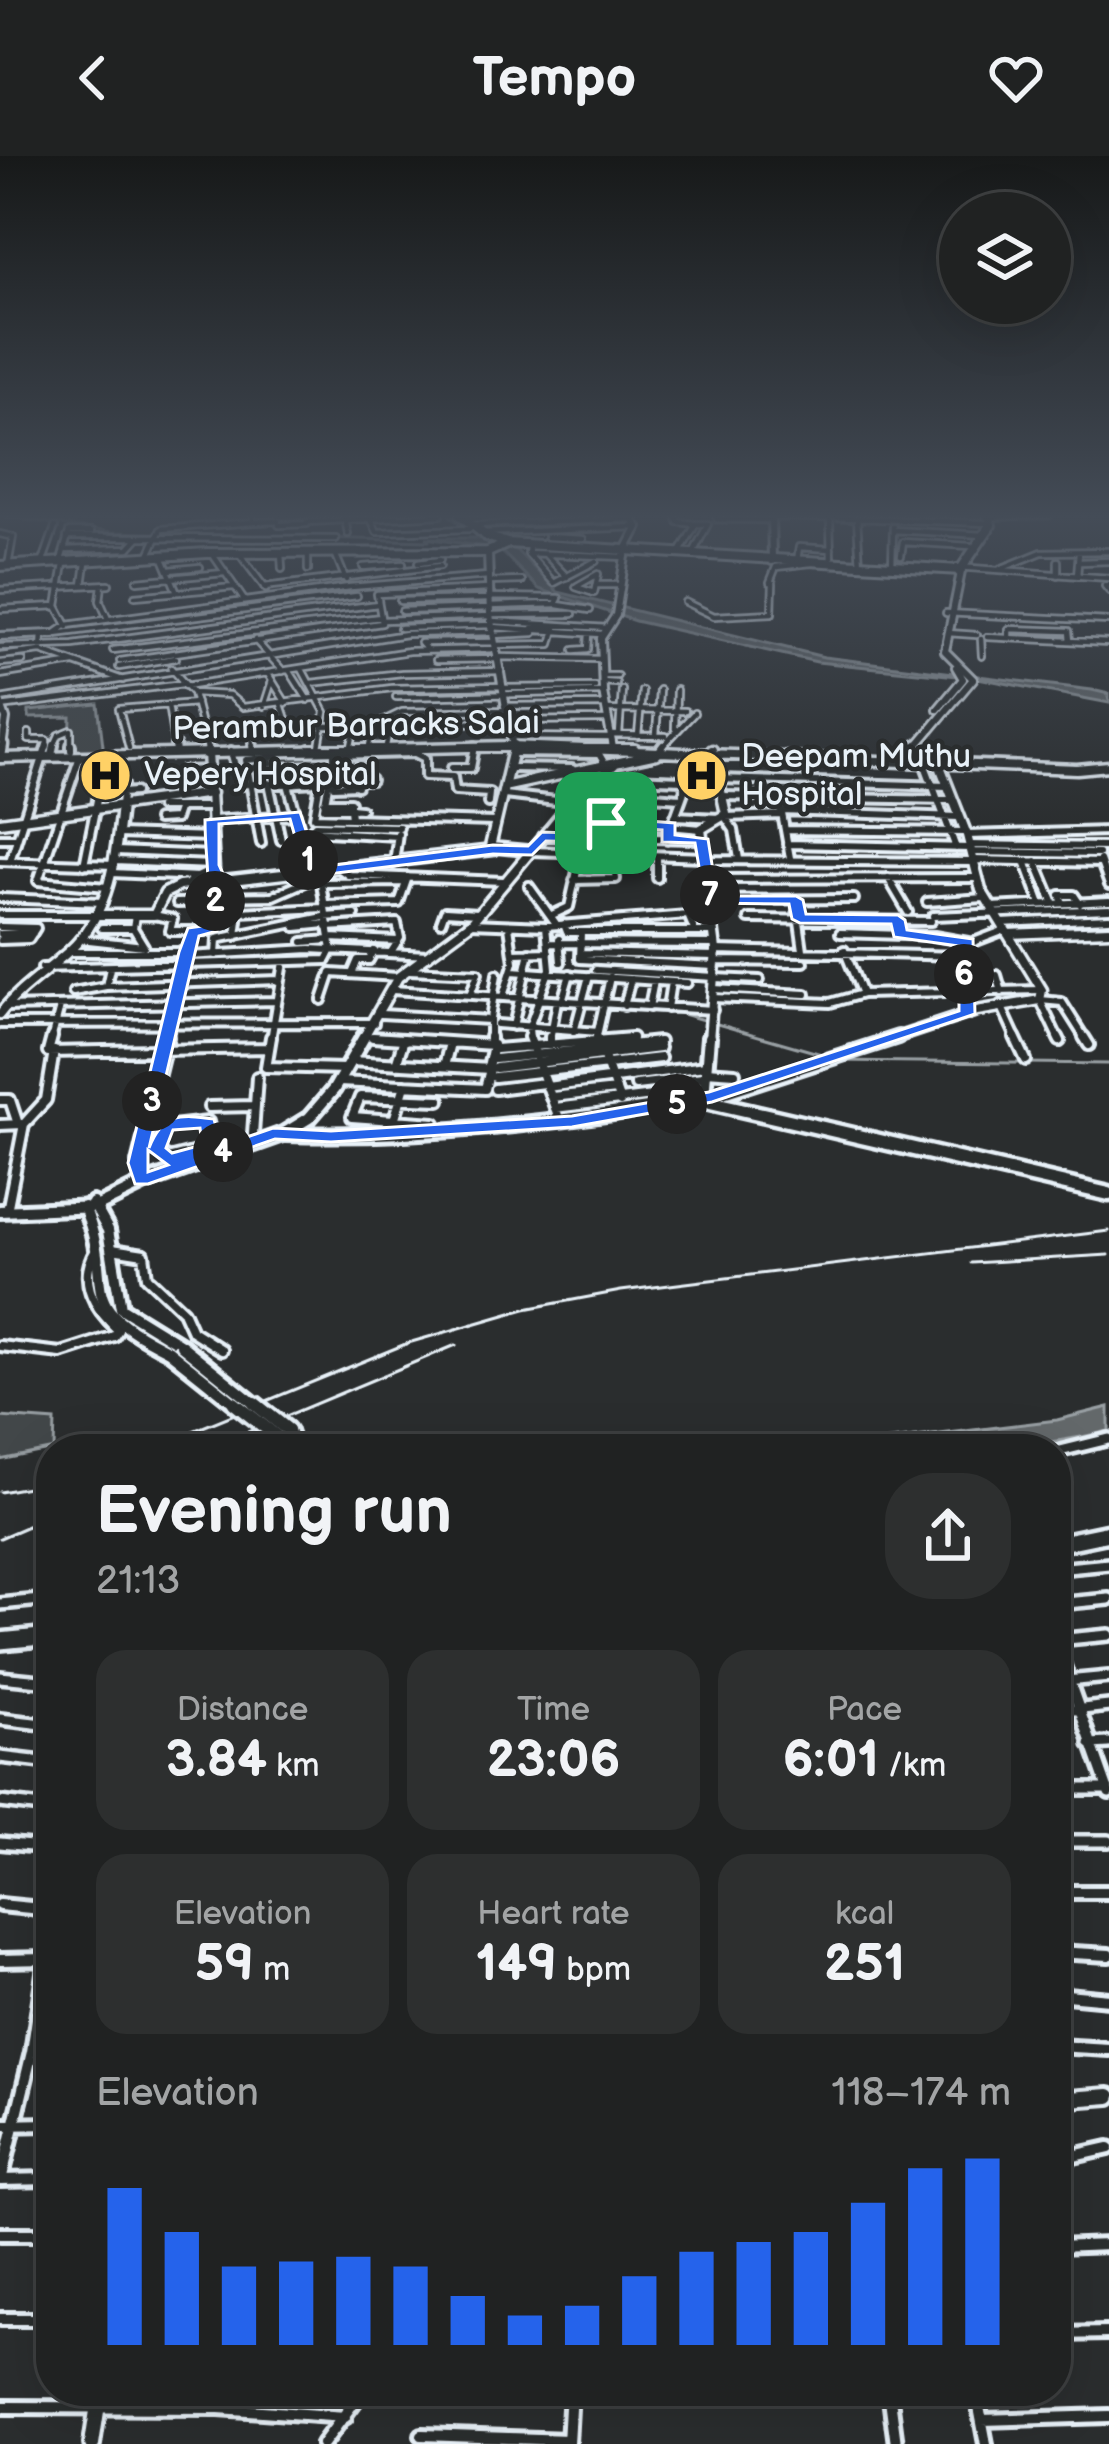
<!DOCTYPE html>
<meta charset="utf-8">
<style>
:root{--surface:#202222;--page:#2d2f2f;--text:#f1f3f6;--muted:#a2a4a5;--line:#3d3f40;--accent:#2563eb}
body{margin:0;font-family:"Balsamiq Sans",sans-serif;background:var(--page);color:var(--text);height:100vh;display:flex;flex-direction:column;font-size:45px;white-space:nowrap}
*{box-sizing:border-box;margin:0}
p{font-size:39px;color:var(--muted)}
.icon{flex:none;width:66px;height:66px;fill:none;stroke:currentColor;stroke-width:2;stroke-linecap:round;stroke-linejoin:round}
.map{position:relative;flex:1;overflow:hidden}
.details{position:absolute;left:36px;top:1278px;width:1035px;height:972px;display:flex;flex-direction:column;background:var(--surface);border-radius:48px;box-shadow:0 12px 48px #0002,0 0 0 3px var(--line)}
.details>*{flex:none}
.controls{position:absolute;left:939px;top:36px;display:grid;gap:24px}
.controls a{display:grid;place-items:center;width:132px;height:132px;border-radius:50%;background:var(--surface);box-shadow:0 12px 48px #0002,0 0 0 3px var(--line);font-size:60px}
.pin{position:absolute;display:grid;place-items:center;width:102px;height:102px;color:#fff;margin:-51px;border-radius:24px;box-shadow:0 6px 18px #0006}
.km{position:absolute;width:60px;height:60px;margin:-30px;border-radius:50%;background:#222;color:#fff;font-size:33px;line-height:60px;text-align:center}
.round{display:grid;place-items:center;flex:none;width:126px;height:126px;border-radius:48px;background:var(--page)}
.overview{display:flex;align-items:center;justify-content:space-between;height:204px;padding:0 60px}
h1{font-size:66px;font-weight:800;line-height:90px}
.stats{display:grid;grid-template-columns:repeat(3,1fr);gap:18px;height:204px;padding:12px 60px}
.stats div{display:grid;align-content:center;border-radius:30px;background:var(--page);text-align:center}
.stats b{font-size:51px;font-weight:800}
.stats small{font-size:33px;font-weight:400}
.stats p{font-size:33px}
.chart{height:336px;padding:24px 60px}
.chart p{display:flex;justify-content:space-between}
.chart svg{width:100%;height:216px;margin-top:12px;stroke:var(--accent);stroke-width:6}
header{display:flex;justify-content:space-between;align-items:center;height:156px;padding:0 60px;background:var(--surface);font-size:54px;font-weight:800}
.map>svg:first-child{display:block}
.green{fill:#424648;stroke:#959ca0;stroke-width:3}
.water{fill:#63686b;stroke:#989fa3;stroke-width:3}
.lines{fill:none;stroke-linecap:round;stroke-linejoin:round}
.shore{stroke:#b3bac0;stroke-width:3}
.stream{stroke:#989fa3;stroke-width:3}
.minor-far4-casing{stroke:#e8f1f8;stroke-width:10}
.minor-far3-casing{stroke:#e8f1f8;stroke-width:14}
.minor-far2-casing{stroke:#e8f1f8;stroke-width:16}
.minor-far1-casing{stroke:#e8f1f8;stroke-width:18}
.minor-casing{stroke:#e8f1f8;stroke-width:20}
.tertiary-far3-casing{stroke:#e8f1f8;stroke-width:12}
.tertiary-far2-casing{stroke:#e8f1f8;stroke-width:15}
.tertiary-far1-casing{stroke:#e8f1f8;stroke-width:18}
.tertiary-casing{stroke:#e8f1f8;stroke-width:22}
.secondary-far3-casing{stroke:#e8f1f8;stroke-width:12}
.secondary-far2-casing{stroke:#e8f1f8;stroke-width:15}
.secondary-far1-casing{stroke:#e8f1f8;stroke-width:20}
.secondary-casing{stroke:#e8f1f8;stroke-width:21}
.primary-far2-casing{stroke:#e8f1f8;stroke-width:14}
.primary-far1-casing{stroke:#e8f1f8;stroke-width:21}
.primary-casing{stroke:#e8f1f8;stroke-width:24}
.minor-far4{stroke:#2a2d2e;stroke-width:4.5}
.minor-far3{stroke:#2a2d2e;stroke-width:6}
.minor-far2{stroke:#2a2d2e;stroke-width:8}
.minor-far1{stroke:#2a2d2e;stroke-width:9}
.minor{stroke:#2a2d2e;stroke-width:10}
.tertiary-far3{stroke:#2a2d2e;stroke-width:6}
.tertiary-far2{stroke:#2a2d2e;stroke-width:8}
.tertiary-far1{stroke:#2a2d2e;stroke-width:9}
.tertiary{stroke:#2a2d2e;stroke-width:14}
.secondary-far3{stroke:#2a2d2e;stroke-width:6}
.secondary-far2{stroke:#2a2d2e;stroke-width:8}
.secondary-far1{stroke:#2a2d2e;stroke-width:10}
.secondary{stroke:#2a2d2e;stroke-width:12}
.primary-far2{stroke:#2a2d2e;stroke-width:8}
.primary-far1{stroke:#2a2d2e;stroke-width:12}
.primary{stroke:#2a2d2e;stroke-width:15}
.rail{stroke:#e8f1f8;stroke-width:3}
.secondary-bridge-far1-casing{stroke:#e8f1f8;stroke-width:20;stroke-linecap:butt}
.secondary-bridge-casing{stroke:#e8f1f8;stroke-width:21;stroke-linecap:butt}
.secondary-bridge-far1{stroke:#2a2d2e;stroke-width:10}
.secondary-bridge{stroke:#2a2d2e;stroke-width:12}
.route{fill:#2563eb;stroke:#fff;stroke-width:3;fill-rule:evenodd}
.labels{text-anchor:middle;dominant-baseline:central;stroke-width:9;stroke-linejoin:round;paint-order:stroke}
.far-street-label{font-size:33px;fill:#e8f1f8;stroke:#2a2d2e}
.far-poi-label{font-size:33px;fill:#e8f1f8;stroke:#2a2d2e;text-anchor:start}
</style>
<header><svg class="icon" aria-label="back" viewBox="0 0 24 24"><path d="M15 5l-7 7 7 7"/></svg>Tempo<svg class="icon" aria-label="heart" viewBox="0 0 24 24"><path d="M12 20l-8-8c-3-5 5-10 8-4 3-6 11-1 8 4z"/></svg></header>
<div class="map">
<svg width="1109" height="2288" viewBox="0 0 1109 2288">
<rect width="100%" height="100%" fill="#2a2d2e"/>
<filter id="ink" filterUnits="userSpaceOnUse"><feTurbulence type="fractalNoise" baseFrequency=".00833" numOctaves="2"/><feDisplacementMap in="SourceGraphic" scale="24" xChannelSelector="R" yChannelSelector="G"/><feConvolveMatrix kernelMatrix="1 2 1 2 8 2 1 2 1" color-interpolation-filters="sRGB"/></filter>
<g filter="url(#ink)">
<path class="green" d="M712,367L769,368V401L697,396Z
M98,548L104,598L70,599L71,561L29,562V555Z
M0,1261L55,1265L54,1293L0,1304Z"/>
<path class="water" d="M426,382H476L514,392L558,436L824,501L1092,534L1109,538V547L978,522L817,506L635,465L539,433L499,393Z
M1109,1251V1275C1012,1299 914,1293 815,1293L1057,1264Z"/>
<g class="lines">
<path class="shore" d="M899,1293L1037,1278L1043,1282L1042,1293"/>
<path class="stream" d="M449,359L466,373
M0,360L111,376L429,385
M618,854L679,857L825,899
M833,905L1109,908"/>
<defs>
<path id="minor-far4" d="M344,359L348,378
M676,359L678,366L696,368
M716,359L717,363L771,364
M278,360L304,359
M370,361L377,376L469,373
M771,361L830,362
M830,361L987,367
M986,361L1049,359
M830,362L831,408
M857,362L860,410
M466,363L553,359
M253,366L278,365
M307,366L441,359
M279,369L307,368
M472,369L632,363
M893,374L984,379
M480,377L638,371
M0,378L13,381L8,410
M67,381H158
M547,381L583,383
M157,382L336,383
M530,387L528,397L625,401
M64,394L129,392L139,381
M211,396L244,444
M238,396L266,433
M281,397L282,413
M308,397V414
M335,397L346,424
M528,398L554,427L596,405
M679,398L696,368H708L692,399
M546,399L567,421
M162,400L177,436
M901,400L903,386L971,390
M148,401L161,373L253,366V359
M797,405L799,391L831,393
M1058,405V419
M1080,406L1109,405
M418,407L440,404
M42,408L55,371
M60,408L69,376H91
M64,408L57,450L68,471
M363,411L403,408
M892,411L893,371
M957,411L1109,422
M1000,413L1042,396L1109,395
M169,414L200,411
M598,418L594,437L576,431L577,430Z
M1077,420L1079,396
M137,425L224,417
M488,426L522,425
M770,426L776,411L811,407
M83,429L86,407
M102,429L100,445L108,463
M596,429H620
M1109,429L1105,430L1109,435
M264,431L440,410
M0,434L109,428
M135,440L234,431
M489,441L559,442L556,448
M400,445L488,443
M685,446L714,460L772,457L773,427
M558,449L590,454
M489,450L556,448
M0,453L57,450
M402,455L489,452
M946,457L1109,465
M490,459L573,458
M383,464L490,460
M492,465L608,472
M492,471L602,478
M400,472L492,469
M533,472H556
M948,477L977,479
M42,478L41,495L123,524
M54,478L67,469L350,431L488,420
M55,478L357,440
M493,479L534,477
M987,481L1109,487
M1009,482V473L1069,475L1070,485
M981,483L982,500
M255,484L283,515
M495,489L551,488L554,477
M0,491L73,489L378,448
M113,494L381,461
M427,494L421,487L494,486
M574,494L588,493L589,478
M0,500L41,495
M498,501L601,503
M436,504L499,503
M120,505L382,467L377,438L489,433
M0,507L23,505
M119,511L176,502
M171,512L193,537L207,592
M302,513L325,556L319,591
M289,514L308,544
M268,518L286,547
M0,519L74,507
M602,520H617
M602,526L616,527
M311,527L402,517L501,515
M185,530L409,495L497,493
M503,532L595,531
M193,537L229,539L243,551L392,532L503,530
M396,541L603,536
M0,543L406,478L493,476
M281,548L286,563
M168,549L175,592
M264,550L272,525
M504,550L605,549
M0,551L183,528
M606,554L685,555
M506,565L607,564
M455,567L507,566
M324,570L431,569L434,556
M250,573L254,592
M675,573L676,534
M29,577V584H47V592
M610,579L666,580
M619,579L622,534
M638,580L642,535
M656,580L659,534
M511,581L610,582
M351,590L355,570
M369,590L373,570L402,556L505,554
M386,590L390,570
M53,592L59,579L71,574V592
M129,592L119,553L196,547
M661,592L694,557"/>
<path id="minor-far3" d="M71,589V594
M175,589L176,597
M207,589L208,595
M253,589L254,594
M660,593L663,589
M231,595L240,629L248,628
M415,597L425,602V620L453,621L455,635L489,637L488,647
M514,597L599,598L606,610
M52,600L54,589
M80,600L38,725L107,731
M296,611L312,610L316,626L299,627
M280,612L296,611L299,627L288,628
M452,612H471L475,590
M511,612L572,613
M926,612L956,692
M210,614L183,615V630L211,628
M247,614L271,607
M606,621L683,624L685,633L667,683
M718,623L947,630
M329,624L324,652H350L351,662
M358,624H371
M269,627L281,684
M248,628H288
M288,628L312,716
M357,629L334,630V599L414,597
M357,630L360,609
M319,632L314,661L495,666
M122,637L135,636
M504,639L574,647
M722,640L952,644
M779,641L790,702
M324,646H350V652L361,653
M121,649L123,629
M160,651H211
M781,655L959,661
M675,660L720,662
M725,661L782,659
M725,661L734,674L739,703
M157,664L175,663L179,651
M212,664L296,659
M626,666L701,673
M638,667L650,640
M785,674L966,676
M547,675L590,677L594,668
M118,678L212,681
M967,679L1109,675
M397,680L310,675L315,669L399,671
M542,680L701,683
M0,682H17
M600,683L605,667H626
M261,687L246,604L278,601
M787,688L970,692
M970,689L1109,691
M116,695L212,699
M532,695L705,701
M971,696L1098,698
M657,701V722
M705,704L974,706
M974,704L1101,707
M1100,704L1109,729
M0,705L114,709
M10,705L47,589
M115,705L212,709
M1025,705L1041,748
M1036,705L1054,748
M394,707L398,677
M84,709L100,629
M597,712L603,683
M340,713L348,719L504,725
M112,717L199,721
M888,722L908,756
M708,723L978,722
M574,724L616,723L614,712L637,639L681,642
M323,727L405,726
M529,730L557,769
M217,741L273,740L321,719
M0,742L103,746
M710,744L854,743
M796,744L803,794
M927,746L984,742
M177,747L214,746
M1063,747L1060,739H1074L1080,748
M324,749L399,747L408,721
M991,751L1109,745
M0,759H99
M135,759L133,772L144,790
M154,759L173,763L170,775H208L220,726
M552,759L569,751L581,697
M933,760L1109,753
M324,761L355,759
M749,763L931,765
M441,766L445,755L478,757
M471,767L546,770L688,759L695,776
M1001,767L1109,762
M564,768L567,776H713
M0,771L36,772L29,783L0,784
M296,771L326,768
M327,771L397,767L400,782L391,796
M102,772H133
M581,776L580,803L715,810
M840,777L934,780L968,786
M0,778L33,777
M236,780L239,756L324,752
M330,782L398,785
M80,783L144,790
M559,783L561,806
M303,786L330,784
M548,787L714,788
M716,794L963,800
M844,794L862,838
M68,796H187
M514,797L549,796
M581,797L716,800
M216,799L217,783L324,761
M188,800L310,793L428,799
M715,805L804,806
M42,812L327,804L332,794L319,715
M409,814L478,817L470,839
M596,814L715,821
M512,815L687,827
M352,818L358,804H369L374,795
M997,819L1002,836
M715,822L760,824
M106,830L280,824
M714,833L806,838
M392,834L713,854
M73,836L106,830L110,812
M503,840L514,806L509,770
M713,842L830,847L862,838L1042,834
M322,844L331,817L398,821
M562,845L570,818
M1001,849L1017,884
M624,850L631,823
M5,851L277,845
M649,851L654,825
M667,852L671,826
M381,858L490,864V884
M967,858L966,789L1005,774
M490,863L497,818
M0,868L374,867
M497,868L598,876
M513,870L530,796
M574,876L589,820
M366,880L416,884
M51,884L60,851
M167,884L193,775
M271,884L284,806
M530,884L529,871L550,813L546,770
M550,884L557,845
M596,884L610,821
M613,884L632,882
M1059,884L1040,844L1062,846L1086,884"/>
<path id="minor-far2" d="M52,881L48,896L269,892
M271,881L266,911L345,913
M373,881L493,889L488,912
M490,881V889
M529,881L560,965
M550,881V889
M597,881L620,946
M1015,881L1026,904
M1058,881L1060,885
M1084,881L1089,889
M496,893L632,882
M495,903L659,886
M396,908L404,883
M444,910L450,887
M496,912L659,892
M706,915L735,917
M257,921L253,978L257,987
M495,921L660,902
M339,926L485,933L490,913L350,905
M636,929L703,921
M547,931L705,910
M495,933L544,927
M552,941L616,934
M0,944H10L18,968
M209,951L254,950
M555,952L701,934
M208,966L213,989L208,993L168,1003L157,994L163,971Z
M435,967L352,961L360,941L440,944
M0,969L22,968
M390,977L405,929
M208,993L214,999
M142,1024L137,1007L168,881
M8,1050L24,968L46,944L54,895
M112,1093L144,1098L147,1121L183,1155L192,1175L222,1194
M0,1190L61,1197L114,1180L118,1174C94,1152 77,1124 96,1094"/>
<path id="minor-far1" d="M1056,1296L1109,1283
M1056,1413L1109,1408
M0,1448L51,1443
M1056,1448L1109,1443
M1056,1484L1109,1479
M1056,1487L1109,1637
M0,1521L51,1526
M1056,1526L1109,1521
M1056,1556L1109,1550
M0,1563L51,1569
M1090,1588L1109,1587
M0,1601L51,1607
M1056,1633H1108
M0,1646L51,1652
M1056,1685H1109
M0,1687L51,1692"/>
<path id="minor" d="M1056,1736H1109
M0,1749L51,1754
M1056,1796L1109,1799
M0,1804L46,1803
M1056,1838L1109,1843
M1056,1890L1109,1893
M32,1896L51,1895
M0,1969L51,1968
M1056,2004L1109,1992
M0,2024L51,2023
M1,2024L32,1896L51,1771
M0,2078H51
M1056,2091L1109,2089
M0,2163H51
M1056,2178L1109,2177
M889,2235L896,2288
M976,2235L986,2288
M0,2251L219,2252L345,2261
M982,2264L1109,2260
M422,2279L568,2284
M568,2287L571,2235
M323,2288L362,2235"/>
<path id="tertiary-far3" d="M771,359L772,405
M0,480L54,478
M0,545L6,563L2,592
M613,592L603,536L601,482L616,459L626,394L638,371L629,359"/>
<path id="tertiary-far2" d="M1,602L3,589
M0,666L211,637
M191,725L214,714L208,595
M99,759H154L165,737L179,730L493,694
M1008,778L1109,774
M0,858C19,832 45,817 69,795C110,758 116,701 121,649
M889,884L977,855L1040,844L1042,834L981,734L967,679L938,605"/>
<path id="tertiary-far1" d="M712,941L898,881"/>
<path id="tertiary" d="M1056,1944L1109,1940
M92,2288L100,2235"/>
<path id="secondary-far3" d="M488,396L490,459L513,592
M938,553L963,523L956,511
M310,592H635
M915,592L973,523L945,495L961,416"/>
<path id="secondary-far2" d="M514,589L490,691L532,695
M0,602L511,590L1077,613L1109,610
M904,605L917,589
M508,630L657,598
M362,884L398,821L471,767L561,659L616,607
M709,884L716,794L701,673L726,658L712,594"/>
<path id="secondary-far1" d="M704,940L709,881
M286,978C426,982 562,966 700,944
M93,1047L108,1074L121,1152L181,1189
M84,1051C118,1134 67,1145 169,1195
M0,1055L96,1051L145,1027L283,978L309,962L334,933L364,881"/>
<path id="secondary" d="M288,1274L294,1293"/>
<path id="primary-far2" d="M460,359L486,380L507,387L961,414
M0,410L207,397L488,396L506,388
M959,416L991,369L989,359"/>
<path id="primary-far1" d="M706,939L712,941L713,945H700Z
M710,946L1109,1038"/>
<path id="primary" d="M1056,1388L1109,1377
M0,1485L51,1480"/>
</defs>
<use href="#minor-far4" class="minor-far4-casing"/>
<use href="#minor-far3" class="minor-far3-casing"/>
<use href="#minor-far2" class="minor-far2-casing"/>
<use href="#minor-far1" class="minor-far1-casing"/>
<use href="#minor" class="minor-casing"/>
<use href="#tertiary-far3" class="tertiary-far3-casing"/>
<use href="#tertiary-far2" class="tertiary-far2-casing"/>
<use href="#tertiary-far1" class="tertiary-far1-casing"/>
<use href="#tertiary" class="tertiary-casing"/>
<use href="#secondary-far3" class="secondary-far3-casing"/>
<use href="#secondary-far2" class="secondary-far2-casing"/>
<use href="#secondary-far1" class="secondary-far1-casing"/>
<use href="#secondary" class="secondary-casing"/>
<use href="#primary-far2" class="primary-far2-casing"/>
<use href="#primary-far1" class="primary-far1-casing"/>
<use href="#primary" class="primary-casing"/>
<use href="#minor-far4" class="minor-far4"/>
<use href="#minor-far3" class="minor-far3"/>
<use href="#minor-far2" class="minor-far2"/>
<use href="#minor-far1" class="minor-far1"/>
<use href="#minor" class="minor"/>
<use href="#tertiary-far3" class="tertiary-far3"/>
<use href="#tertiary-far2" class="tertiary-far2"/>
<use href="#tertiary-far1" class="tertiary-far1"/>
<use href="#tertiary" class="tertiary"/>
<use href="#secondary-far3" class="secondary-far3"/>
<use href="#secondary-far2" class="secondary-far2"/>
<use href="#secondary-far1" class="secondary-far1"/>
<use href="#secondary" class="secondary"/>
<use href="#primary-far2" class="primary-far2"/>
<use href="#primary-far1" class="primary-far1"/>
<use href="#primary" class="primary"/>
<path class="rail" d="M971,1107L1109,1099
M149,1293L408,1187L525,1153L621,1135L1109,1075
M207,1293L456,1189
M0,1336L51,1327
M0,1382L51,1360"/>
<defs>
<path id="secondary-bridge-far1" d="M181,1189L257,1250
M169,1195L238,1250"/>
<path id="secondary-bridge" d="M234,1247L276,1280
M254,1247L288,1274"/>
</defs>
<use href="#secondary-bridge-far1" class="secondary-bridge-far1-casing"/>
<use href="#secondary-bridge" class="secondary-bridge-casing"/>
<use href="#secondary-bridge-far1" class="secondary-bridge-far1"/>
<use href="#secondary-bridge" class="secondary-bridge"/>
</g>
</g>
<linearGradient id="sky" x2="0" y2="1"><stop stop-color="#171919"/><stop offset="0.53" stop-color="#444c57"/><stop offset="1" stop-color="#444c57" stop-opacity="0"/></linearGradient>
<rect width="1109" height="680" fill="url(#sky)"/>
<path class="route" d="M300,656L318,711L493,689L528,690L542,676L595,678L606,662L675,667V679L708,683L717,740H796L803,744L806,758L898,759L905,764L907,774L973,783L975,858L712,946L572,971L331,986L275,983L148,1028H135L128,1007L179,796L188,772L203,770C213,727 205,708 205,664ZM290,663L305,716L312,720L493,698L532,699L546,685L605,686L611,671L662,674V686L695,687L705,747L789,748L792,763L800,767L891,768L894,781L959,790V855L709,936L572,960L331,975L273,972L221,990L214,963C179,958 162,958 149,992L199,780L217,775L227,726L219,709V668ZM200,972L202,989L172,997L166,992L173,974ZM148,994L168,1009L148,1016Z"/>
<defs>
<symbol id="hospital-disc" viewBox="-11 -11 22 22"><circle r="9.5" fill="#ffd166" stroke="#2a2d2e"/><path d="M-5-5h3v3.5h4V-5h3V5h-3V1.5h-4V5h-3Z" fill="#111"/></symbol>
</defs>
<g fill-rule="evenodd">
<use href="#hospital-disc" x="76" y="590" width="59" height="59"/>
<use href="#hospital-disc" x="672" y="590" width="59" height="59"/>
</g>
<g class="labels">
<g class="far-street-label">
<text transform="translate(356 570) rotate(-1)">Perambur Barracks Salai</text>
</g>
<g class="far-poi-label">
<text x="741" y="601">Deepam Muthu<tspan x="741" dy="38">Hospital</tspan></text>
<text x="144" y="619">Vepery Hospital</text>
</g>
</g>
</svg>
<div class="controls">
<a><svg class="icon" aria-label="layers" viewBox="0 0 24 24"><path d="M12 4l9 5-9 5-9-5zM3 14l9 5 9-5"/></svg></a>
</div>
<div class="pin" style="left:606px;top:667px;background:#1e9e55"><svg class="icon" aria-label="arrive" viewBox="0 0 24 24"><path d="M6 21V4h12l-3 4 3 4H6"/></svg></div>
<b class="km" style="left:308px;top:704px">1</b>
<b class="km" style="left:215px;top:745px">2</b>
<b class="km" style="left:152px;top:945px">3</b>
<b class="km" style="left:223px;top:996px">4</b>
<b class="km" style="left:677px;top:948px">5</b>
<b class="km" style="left:964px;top:818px">6</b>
<b class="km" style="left:710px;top:739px">7</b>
<section class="details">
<div class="overview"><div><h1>Evening run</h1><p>21:13</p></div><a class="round"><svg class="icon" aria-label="share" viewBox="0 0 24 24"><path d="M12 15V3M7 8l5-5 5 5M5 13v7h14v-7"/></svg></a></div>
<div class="stats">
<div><p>Distance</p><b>3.84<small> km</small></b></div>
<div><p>Time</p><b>23:06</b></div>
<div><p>Pace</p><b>6:01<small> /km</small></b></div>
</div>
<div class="stats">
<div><p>Elevation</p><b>59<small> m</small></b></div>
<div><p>Heart rate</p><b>149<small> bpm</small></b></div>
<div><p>kcal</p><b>251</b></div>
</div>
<div class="chart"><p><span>Elevation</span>118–174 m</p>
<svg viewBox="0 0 160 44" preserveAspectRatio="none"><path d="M5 44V12M15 44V21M25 44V28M35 44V27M45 44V26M55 44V28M65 44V34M75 44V38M85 44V36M95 44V30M105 44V25M115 44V23M125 44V21M135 44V15M145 44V8M155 44V6"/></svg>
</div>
</section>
</div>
